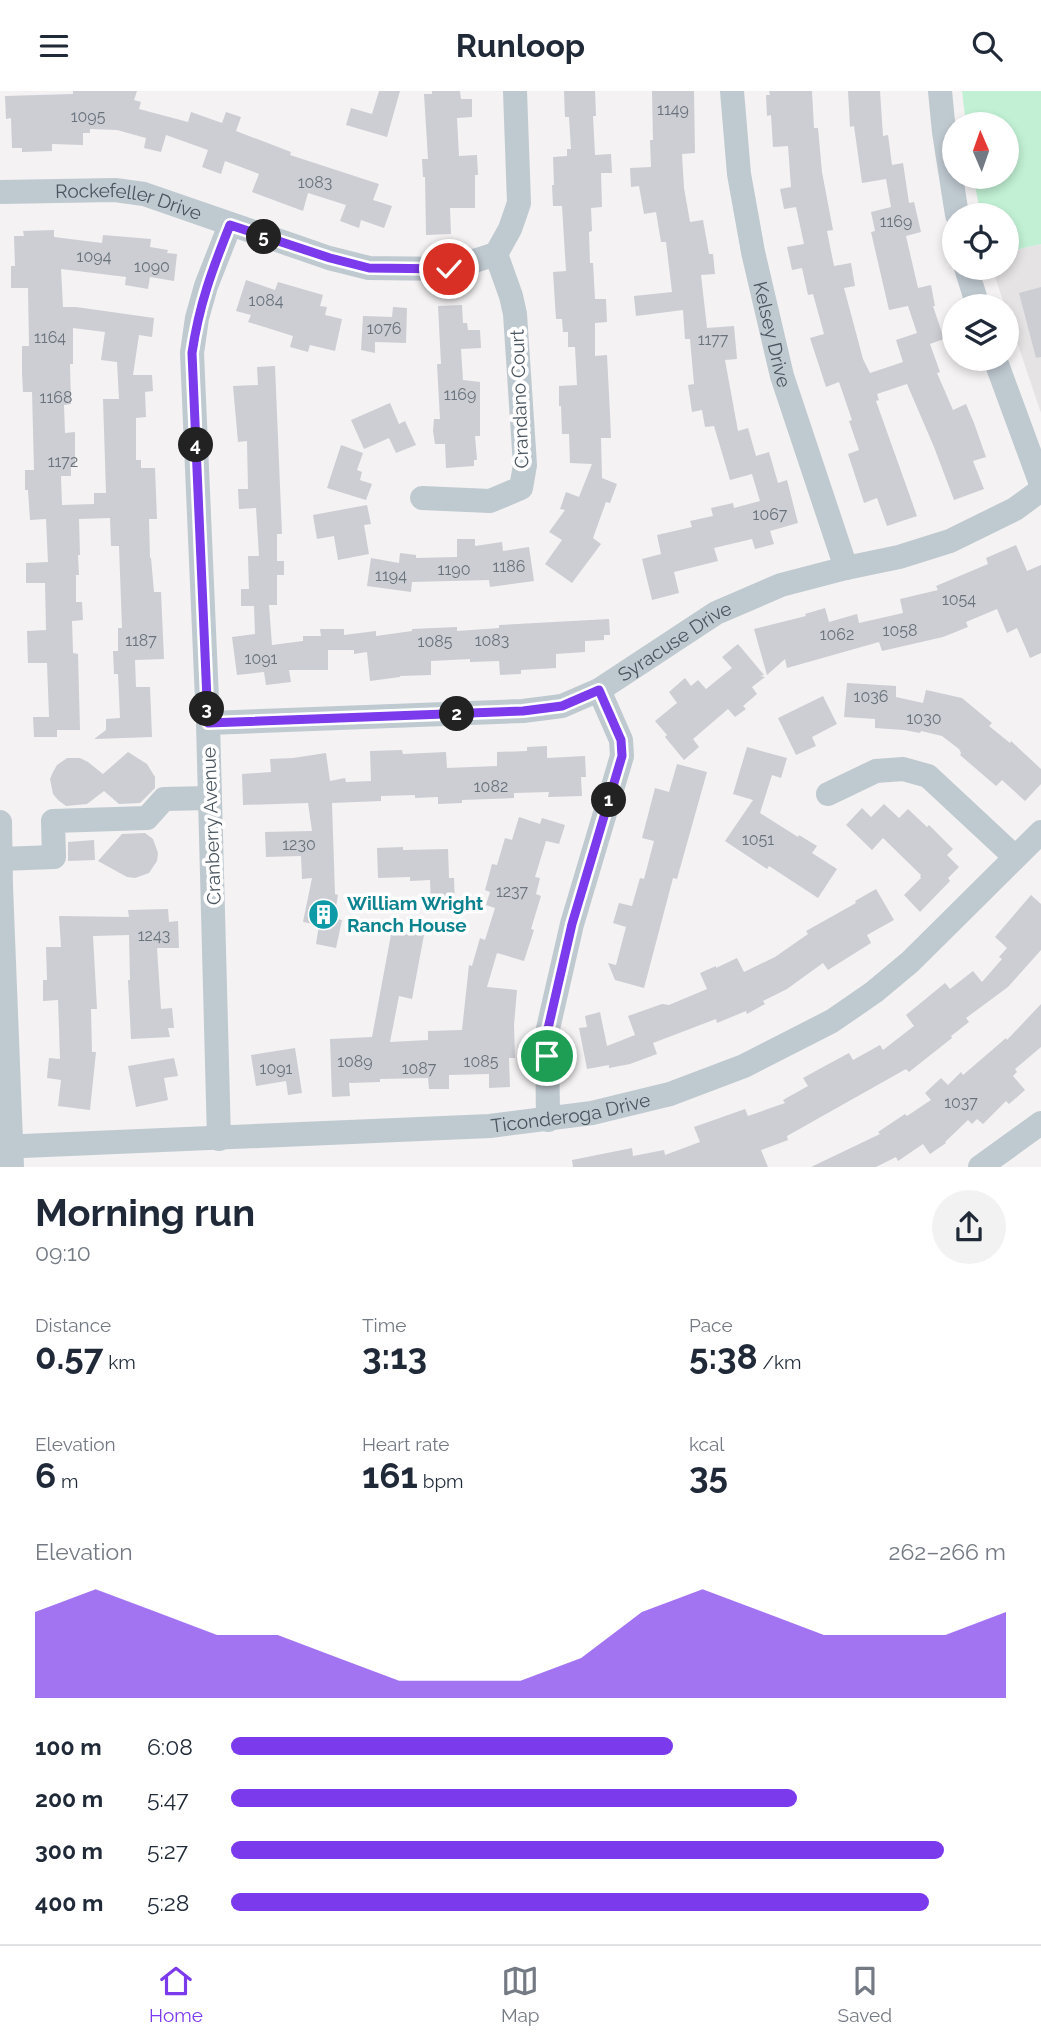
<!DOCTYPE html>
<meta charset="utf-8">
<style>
:root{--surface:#fff;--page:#f2f2f3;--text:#1f2937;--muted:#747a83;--line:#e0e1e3;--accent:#7c3aed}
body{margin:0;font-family:Raleway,sans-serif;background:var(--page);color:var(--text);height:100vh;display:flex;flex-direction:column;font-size:26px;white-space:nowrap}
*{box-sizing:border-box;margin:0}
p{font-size:23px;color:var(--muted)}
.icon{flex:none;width:38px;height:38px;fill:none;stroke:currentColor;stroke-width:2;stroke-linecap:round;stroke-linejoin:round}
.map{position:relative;height:1076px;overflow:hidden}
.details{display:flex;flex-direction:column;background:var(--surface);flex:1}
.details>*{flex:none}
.needle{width:46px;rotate:358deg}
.buttons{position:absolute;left:942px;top:21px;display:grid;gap:14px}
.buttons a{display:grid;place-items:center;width:77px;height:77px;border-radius:50%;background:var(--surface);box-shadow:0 4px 10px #0003;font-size:35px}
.pin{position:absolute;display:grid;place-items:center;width:60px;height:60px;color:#fff;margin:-30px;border:4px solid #fff;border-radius:50%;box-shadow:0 2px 7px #0007}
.km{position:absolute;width:35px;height:35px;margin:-18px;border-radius:50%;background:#222;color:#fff;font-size:19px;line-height:35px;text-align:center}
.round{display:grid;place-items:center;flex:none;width:74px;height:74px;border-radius:37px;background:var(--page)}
.overview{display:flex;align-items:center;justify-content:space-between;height:119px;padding:0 35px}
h1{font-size:38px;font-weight:700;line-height:52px}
.figures{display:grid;grid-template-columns:repeat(3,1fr);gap:10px;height:119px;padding:7px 35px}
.figures div{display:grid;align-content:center}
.figures b{font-size:35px;font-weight:700}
.figures small{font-size:19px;font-weight:400}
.figures p{font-size:19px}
.chart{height:196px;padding:14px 35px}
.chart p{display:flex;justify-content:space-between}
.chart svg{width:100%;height:126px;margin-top:7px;fill:var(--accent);opacity:.7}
ul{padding:0 35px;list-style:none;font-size:23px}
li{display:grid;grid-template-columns:112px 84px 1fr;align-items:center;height:52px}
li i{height:18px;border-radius:9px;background:var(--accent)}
header{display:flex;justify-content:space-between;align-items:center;height:91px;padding:0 35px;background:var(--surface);font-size:32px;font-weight:700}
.menu{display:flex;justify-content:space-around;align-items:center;height:98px;border-top:2px solid var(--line);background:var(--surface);font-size:19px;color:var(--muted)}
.menu a{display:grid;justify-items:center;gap:4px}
.menu .current{color:var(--accent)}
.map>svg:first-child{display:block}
.education{fill:#e5e3e4}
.green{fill:#c1f0d4}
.building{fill:#ccced4;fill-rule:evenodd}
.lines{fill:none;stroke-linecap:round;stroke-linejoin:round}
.minor{stroke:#bfc9d0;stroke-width:24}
.route-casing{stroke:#fff;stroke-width:14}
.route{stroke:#7c3aed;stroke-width:9}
.labels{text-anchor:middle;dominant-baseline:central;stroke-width:7;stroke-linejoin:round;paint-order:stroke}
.number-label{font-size:16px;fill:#6a737c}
.street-label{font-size:19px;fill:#49555f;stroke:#fff}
.culture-label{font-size:19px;font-weight:bold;fill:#0d838f;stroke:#fff;text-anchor:start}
</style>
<header><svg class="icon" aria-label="menu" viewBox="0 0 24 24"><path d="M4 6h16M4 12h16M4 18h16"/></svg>Runloop<svg class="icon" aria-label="search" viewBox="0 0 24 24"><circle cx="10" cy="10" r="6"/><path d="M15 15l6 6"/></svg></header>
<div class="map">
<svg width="1041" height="1076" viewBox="0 0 1041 1076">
<rect width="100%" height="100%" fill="#f4f2f2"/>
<path class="education" d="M1041,153V322L992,177H1006V161Z"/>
<path class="green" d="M962,0H1041V153L1006,161V124H981L973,86H1006V33H966Z"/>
<path class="building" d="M73,0H137L134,9L141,11L139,18L188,31L191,21L222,32L226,21L241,26L236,40L291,61L290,64L379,93L373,109L392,115L384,137L361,129L359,137L340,130L346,114L308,102L303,120L252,101L259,83L225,70L221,83L202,76L208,59L166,44L161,61L144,57L146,47L117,39L90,38V42H83V54L52,53V60L22,61V57H12L11,27L6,28L5,5L73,3Z
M379,0H400L387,46L346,34L351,17L372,23Z
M432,0H460L461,8H472V26L457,27L459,65L477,64L478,84H475V117H450L451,143L426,144L425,86H423L422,68H428L424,3H432Z
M564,0H595L596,25H593L595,64L611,63L612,82H601L602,116L591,117L592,140L589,141L590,172H593L595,208H606L607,231L595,232V265L607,264L610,323L611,347H601L602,387L617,393L610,412L606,411L593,447L601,453L572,492L545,473L562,449L549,441L565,419L560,418L566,401L579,406L592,373L570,372L569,343H562L561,315H559V295L577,294L575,256H568V241H563L562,228H556L553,181L566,180L562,115H553L552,94H554L553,66L567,65V58H571L569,26H565Z
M652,0H694L695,62L682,63L684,97L690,131L703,129L709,163H713L715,183L701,184L707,237L734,235L737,268L725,269L738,340L748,337L756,365L769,361L778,392L787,389L798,432L770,440L774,453L755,458L752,448L714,457L718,470L674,481L679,502L652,509L642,468L661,463L657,444L692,436L690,430L713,425L711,417L733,412L734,417L760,410L752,383L730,389L714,335L705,336L702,319L692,321L688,294L694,293L690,248H685L683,219L636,225L634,205L672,201L666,151H661L656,121L644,123L639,95L631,96L630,77L651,76L650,49H653Z
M769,0H812L814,37H818L822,81L833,139L827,140L834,175L851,172L855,195L844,197L863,268L870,282L903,271L896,249L917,242L908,215L889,219L871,141L875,140L871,121L891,116L886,88L862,92L854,35L850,36L848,0H880L883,45L888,44L892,74L903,72L909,112L914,111L921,141L906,145L918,197L931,194L935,215H933L944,248L930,253L940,281L937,282L953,319L966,313L974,332L986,366L973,370L984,398L954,409L934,356L907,293L877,303L879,309L876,310L917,425L887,435L877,407L864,412L848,363L859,359L849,330L852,329L839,291L826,296L810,247L824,243L813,203L808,204L802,177L792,179L787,156L804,153L796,116L784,118L780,98L791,96L788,55L773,56L771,24L767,25L766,4H770Z
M54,139V146L102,152L103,144L151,148L150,156L168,159L167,162L177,163L174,190L150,186L148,198L125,194L126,186L61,178L63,216H76L154,227L152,246L139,244L133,284H152L153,300L145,301L146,326L136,327V369H141V377H155L157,428H149L150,467H151L154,501H161L164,568L135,569L136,596H150L152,646L94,648L106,639V628L120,627L118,583H114L113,560H118V537H122L119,455H111L110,427L79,428L80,464H78L79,484H76V511H82L83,529L72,530L73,562L78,563L80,639H57V646H34L33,626H49L47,572H28L27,540L46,539L45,492H26V472L48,471L46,428L30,429L28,399H25V379H34L32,301H23L22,282V255H29L28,197H11V175H15L14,145H24L23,140ZM73,237L105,241L101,269L117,271L119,308H103L106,402H94V413L62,414L61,385H71V375H75V341L65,342L64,314L71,313L70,273H73Z
M246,189L275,199L278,191L323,204L320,215L327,216L325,224L342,228L335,260L310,254L308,261L290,256L293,245L248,231L251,224L236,220Z
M1041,196V266L1036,267L1019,202Z
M462,214L463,232H467L468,239H480L481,257L461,258L463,289L480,291V345H475L477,369H474V375L446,377L445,353H435L433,340L434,328H440L437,273H441L438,215Z
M393,216L407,217L406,252L375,251V262L361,259L363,225L392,226Z
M275,275L282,443H277V470H284V484H277V514H269L272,554L303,550V545H321L320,538H344V544L376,540V545L412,540V538L457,536V540L499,537V534L609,528L610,544H604V549L585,550V561L556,563V577L521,579V583L500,584L499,570L470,571V568L431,570V584L400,585V586L370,590L367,561L354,563V559H328V579H289L291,591L266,594L264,581L237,584L232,546L255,543L254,515H241V498H249L248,465H259L256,417L239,418L238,398H248L247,350L238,351L233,295L258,294L257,276Z
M390,312L399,333L405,330L416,354L396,362L389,347L364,358L351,329Z
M341,354L363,362L357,379L362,381L360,389L372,393L366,409L327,397Z
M367,414L371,433L364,434L369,463L338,469L334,445L317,448L313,424Z
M457,448H475V455L502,451L503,460L529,456L534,490L490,496L489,489L412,491L411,501L367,495L371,467L399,472L400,462L416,464V467L457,466Z
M1016,454L1027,480L1041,474V562L1030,567L1017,537L1007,542L997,518L966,531L968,536L943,546L882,560L879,551L787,577L785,568L767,584L754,538L806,525L805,523L825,517L829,531L857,523L859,532L903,522L900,508L938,499L936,495L988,473L986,467Z
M738,553L764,584L760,585L765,586L752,596L757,603L743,615L746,618L735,626L728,618L693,648L699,656L684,669L665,646L667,644L655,630L677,612L669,601L685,587L691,595L698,589L706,598L732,577L722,566Z
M847,592L896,595V606L923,612L926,599L962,607L992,632L989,635L1010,652L1011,650L1041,678V693L1025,710L1002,689L996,695L960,664L961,662L959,658L942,645L921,640L920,642L904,639L875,637V628L844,626Z
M823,605L837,633L812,646L816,655L796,664L778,627Z
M547,655V667L585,665L586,686H581L582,705L548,706L549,701L514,702V707L462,709V712L438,713V706L415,707V704L381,705V710L332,712L335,803L338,804L335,821H327V826L342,829L336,857L316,853L319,834L303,831L312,787L302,788L301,765L266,766L265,741L312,740L308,712L243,714L242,683L271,681L270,668L293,667L326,662L330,690L345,687L346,691L371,690L370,660L402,659L403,663L446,661L447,677L497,675V661L527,660V656Z
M747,656L787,667L781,687L772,684L760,722L798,746L799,744L817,755L812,762L837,778L818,807L769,775L767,778L725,750L753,709L733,703Z
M128,661L147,673L155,686V697L140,712L119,713L104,700L87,713L66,715L58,709L53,703L50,688L53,681L57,674L67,667H80L88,671L103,683Z
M677,673L707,681L677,788L673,787L644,897L615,889L608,872L616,874L626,836L613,832L619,812L632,815L640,787L644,788L654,750L642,747L655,697L669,701Z
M884,713L899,727L908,718L927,736L929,734L953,758L947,764L959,776L948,787L950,790L920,821L904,804L921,787L920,785L921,784L883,747L872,759L846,734L862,717L871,726Z
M519,726L540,733L542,727L565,734L559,753L546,750L535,786L540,787L536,803L541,805L531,838L534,839L524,870L497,862L487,896L517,899L514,934L515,967H509L510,996L489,997V983L449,984V998H429L428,987L380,988V991L349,992L350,1005L332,1006L330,948L372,946L392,838L424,844L412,908L399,905L390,951L428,949V940L462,939L469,874L472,875L480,847L485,849L495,817L486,814L490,801L485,799L492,773L497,774L505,747L512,749Z
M145,742L153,748L158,762L157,770L149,782L135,787L127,786L98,770L122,743Z
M94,749L95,769L68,770V751Z
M403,756V759L448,758L449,787H454L455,815L431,816L430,789L410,790V786L378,787L377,757Z
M876,798L894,829L867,844L871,852L828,879L823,872L787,898L763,910L765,913L747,923L746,920L717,932L716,928L653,952L657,963L630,973L609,977V974L587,978L579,937L587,936L585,925L600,921L607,955L635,944L628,925L662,913L669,914L707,898L700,882L716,875V877L737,867L744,881L775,866L808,843L806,840L856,812L855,810Z
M1031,804L1041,813V859L1008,896L966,927L969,931L951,945L952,947L909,981L906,978L787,1045L788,1049L761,1059L768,1076H573L572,1069L632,1057L633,1065L664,1059L665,1064L700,1051L694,1036L745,1018L748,1025L785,1012L783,1009L808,995L803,987L823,976L849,962L853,969L880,954L883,959L914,935L906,924L945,892L950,898L973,880L982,891L1002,868L999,866L1007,857L995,846Z
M168,818L169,831L178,830L179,857H157L161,918L172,917L174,937H168L170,946L131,948L128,889H130L129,844L93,845L97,918H91L92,961H96L90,1019L58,1015L61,989L47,987L49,967L60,968L58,909L43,910V889H47L46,856H61L59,825L129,826L128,819Z
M1041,913V956L1015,978L1017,981L1013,985L1025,999L1009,1013L1006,1010L983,1033L977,1028L972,1033L968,1029L945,1051L946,1052L930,1063L923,1053L898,1070L896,1066L876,1076H811L880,1043L878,1041L905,1023L907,1025L931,1009L925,1002L941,987L948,994L961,981L963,984L1006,947L1007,949Z
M295,957L302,1002L288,1004L286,990L256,995L251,964Z
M174,967L178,985L164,987L168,1009L136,1016L128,975Z"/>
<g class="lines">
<g class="minor">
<path id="s1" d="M732,0L739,83L753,161L782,285L846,477"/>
<path d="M940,0L944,41L957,124"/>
<path id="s2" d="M0,101L115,99L144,103L329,167L369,177L449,178L496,163L510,138L519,112L515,0"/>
<path d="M966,177L978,215"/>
<path d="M995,268L1041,393"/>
<path d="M422,407L490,410L521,397L525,374L515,223L511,205L496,163"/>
<path id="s3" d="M208,632L523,620L562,615L599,599L716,522L781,494L846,477L899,466L950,450L1015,418L1041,399"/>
<path d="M828,703L876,680L903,678L928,685L1015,766"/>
<path d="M0,731L1,795L12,1076"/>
<path d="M1,768L54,766L53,730L147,727L164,708L210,707"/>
<path d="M548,1029L547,942L572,833L622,665L621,649L599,599"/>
<path d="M219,1048L208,632L192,262L197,227L206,195L230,134"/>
<path id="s4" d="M0,1056L490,1035L592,1022L670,1003L744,975L832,930L874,901L910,871L1041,741"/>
<path d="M980,1076L1041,1032"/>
</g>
</g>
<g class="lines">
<defs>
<path id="route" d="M449,178L369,177L330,167L230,134C212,179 199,214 192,262L208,632L523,620L562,615L599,599L621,649L622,665L572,833L547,942V965"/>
</defs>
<use href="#route" class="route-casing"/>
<use href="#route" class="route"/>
</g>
<defs>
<symbol id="building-disc" viewBox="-11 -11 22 22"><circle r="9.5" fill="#0f9aa8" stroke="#fff"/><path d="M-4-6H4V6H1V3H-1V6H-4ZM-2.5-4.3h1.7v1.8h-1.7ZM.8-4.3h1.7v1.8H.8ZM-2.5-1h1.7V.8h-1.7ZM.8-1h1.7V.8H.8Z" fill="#fff"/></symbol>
</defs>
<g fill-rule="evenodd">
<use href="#building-disc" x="306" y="806" width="35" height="35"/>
</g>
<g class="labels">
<g class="number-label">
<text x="673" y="18">1149</text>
<text x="88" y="25">1095</text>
<text x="315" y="91">1083</text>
<text x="896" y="130">1169</text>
<text x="94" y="165">1094</text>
<text x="152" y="175">1090</text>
<text x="266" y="209">1084</text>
<text x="384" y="237">1076</text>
<text x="50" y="246">1164</text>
<text x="713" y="248">1177</text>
<text x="460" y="303">1169</text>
<text x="56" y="306">1168</text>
<text x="63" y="370">1172</text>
<text x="770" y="423">1067</text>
<text x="509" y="475">1186</text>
<text x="454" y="478">1190</text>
<text x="391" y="484">1194</text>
<text x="959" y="508">1054</text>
<text x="900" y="539">1058</text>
<text x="837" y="543">1062</text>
<text x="141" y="549">1187</text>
<text x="492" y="549">1083</text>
<text x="435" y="550">1085</text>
<text x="261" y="567">1091</text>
<text x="871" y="605">1036</text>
<text x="924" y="627">1030</text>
<text x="491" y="695">1082</text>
<text x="758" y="748">1051</text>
<text x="299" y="753">1230</text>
<text x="512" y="800">1237</text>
<text x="154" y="844">1243</text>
<text x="355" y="970">1089</text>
<text x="481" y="970">1085</text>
<text x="276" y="977">1091</text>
<text x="419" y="977">1087</text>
<text x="961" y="1011">1037</text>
</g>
<g class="street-label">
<text stroke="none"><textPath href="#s2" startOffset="130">Rockefeller Drive</textPath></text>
<text stroke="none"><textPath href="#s1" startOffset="247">Kelsey Drive</textPath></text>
<text transform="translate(519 308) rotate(-92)">Crandano Court</text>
<text stroke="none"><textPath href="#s3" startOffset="485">Syracuse Drive</textPath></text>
<text transform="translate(211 735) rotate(-92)">Cranberry Avenue</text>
<text stroke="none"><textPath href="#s4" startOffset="572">Ticonderoga Drive</textPath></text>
</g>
<g class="culture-label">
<text x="347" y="812">William Wright<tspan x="347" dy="22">Ranch House</tspan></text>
</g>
</g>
</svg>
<div class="buttons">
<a><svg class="needle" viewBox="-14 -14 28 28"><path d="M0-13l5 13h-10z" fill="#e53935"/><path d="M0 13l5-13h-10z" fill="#747a83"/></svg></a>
<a><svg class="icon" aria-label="locate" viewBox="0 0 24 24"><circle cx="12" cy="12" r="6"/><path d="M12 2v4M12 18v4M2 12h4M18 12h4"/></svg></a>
<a><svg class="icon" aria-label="layers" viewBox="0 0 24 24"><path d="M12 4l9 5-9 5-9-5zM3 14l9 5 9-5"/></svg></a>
</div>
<div class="pin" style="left:547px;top:965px;background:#1e9e55"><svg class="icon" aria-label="arrive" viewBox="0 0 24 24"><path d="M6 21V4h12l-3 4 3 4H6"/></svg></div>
<div class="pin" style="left:449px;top:178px;background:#d93025"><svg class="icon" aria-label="check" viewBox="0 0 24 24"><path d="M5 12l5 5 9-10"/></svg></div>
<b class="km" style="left:609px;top:709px">1</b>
<b class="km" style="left:457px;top:623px">2</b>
<b class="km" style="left:207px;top:618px">3</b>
<b class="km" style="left:196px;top:354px">4</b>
<b class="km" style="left:264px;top:146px">5</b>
</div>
<section class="details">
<div class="overview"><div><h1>Morning run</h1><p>09:10</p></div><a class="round"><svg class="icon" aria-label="share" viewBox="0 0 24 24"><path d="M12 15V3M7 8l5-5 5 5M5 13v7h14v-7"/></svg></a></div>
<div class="figures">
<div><p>Distance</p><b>0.57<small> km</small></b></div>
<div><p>Time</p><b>3:13</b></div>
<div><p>Pace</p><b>5:38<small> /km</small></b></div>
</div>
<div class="figures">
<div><p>Elevation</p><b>6<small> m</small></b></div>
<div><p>Heart rate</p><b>161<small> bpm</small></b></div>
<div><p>kcal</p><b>35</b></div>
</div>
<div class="chart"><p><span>Elevation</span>262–266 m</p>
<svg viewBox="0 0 160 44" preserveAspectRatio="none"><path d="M0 44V14L10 6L20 14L30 22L40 22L50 30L60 38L70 38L80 38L90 30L100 14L110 6L120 14L130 22L140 22L150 22L160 14V44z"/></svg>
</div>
<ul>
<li><b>100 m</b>6:08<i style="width:57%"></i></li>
<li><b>200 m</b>5:47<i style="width:73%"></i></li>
<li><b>300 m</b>5:27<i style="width:92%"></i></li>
<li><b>400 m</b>5:28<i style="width:90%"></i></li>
</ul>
</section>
<nav class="menu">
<a class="current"><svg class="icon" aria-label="home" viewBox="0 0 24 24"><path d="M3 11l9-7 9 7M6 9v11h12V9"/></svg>Home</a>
<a><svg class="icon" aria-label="map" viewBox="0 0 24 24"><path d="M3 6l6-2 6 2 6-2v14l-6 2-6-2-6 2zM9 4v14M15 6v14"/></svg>Map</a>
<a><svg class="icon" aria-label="saved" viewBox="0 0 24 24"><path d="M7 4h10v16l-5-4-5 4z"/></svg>Saved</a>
</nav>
